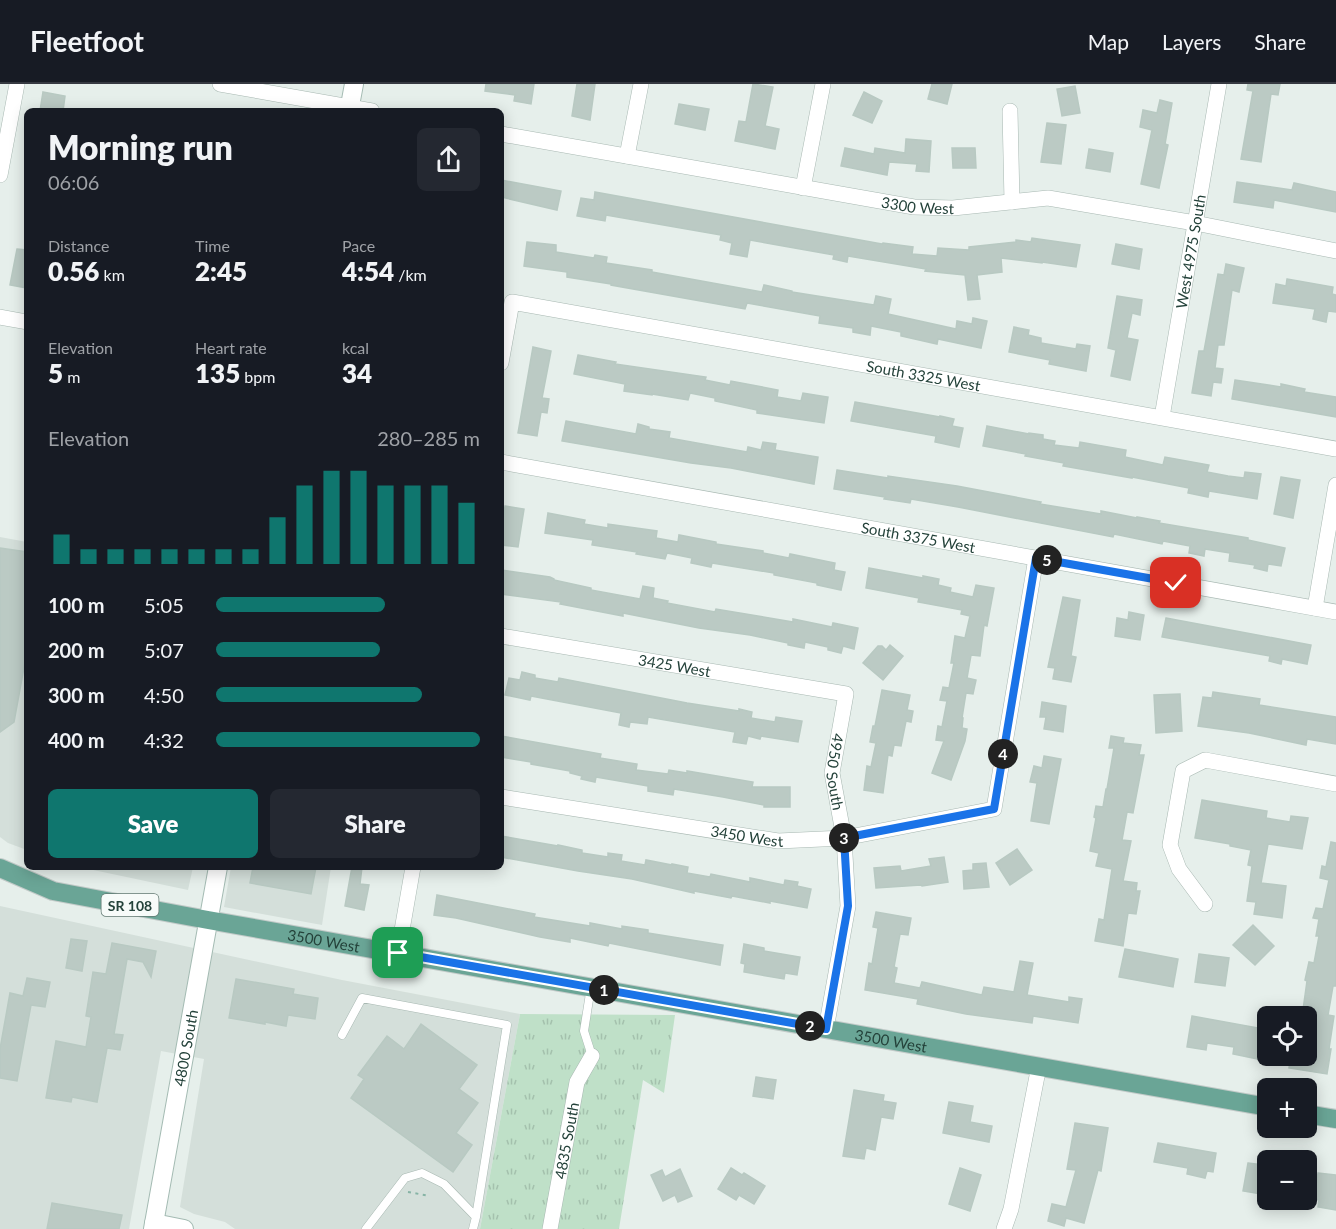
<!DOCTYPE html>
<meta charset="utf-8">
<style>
:root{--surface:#171b24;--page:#242831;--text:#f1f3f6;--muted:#9ea1a6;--line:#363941;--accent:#0f766e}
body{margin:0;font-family:Lato,sans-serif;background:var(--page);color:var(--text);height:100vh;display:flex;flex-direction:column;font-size:22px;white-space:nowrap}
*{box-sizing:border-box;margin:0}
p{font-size:20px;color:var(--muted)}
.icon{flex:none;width:33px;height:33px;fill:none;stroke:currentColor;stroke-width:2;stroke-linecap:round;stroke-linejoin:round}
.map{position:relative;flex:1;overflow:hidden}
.drawer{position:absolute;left:24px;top:24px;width:480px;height:762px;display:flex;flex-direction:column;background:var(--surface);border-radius:9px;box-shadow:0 3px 15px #0003}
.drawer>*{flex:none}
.tools{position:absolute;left:1257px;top:922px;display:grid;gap:12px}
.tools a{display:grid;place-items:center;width:60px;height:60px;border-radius:9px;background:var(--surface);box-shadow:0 3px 15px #0003;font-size:30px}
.pin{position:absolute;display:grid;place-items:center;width:51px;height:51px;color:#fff;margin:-26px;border-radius:12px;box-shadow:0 3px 9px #0006}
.km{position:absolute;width:30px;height:30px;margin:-15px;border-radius:50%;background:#222;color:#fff;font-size:16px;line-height:30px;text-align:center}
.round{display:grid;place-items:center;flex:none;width:63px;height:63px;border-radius:9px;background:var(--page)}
.headline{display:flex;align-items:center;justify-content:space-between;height:102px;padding:0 24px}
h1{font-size:33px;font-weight:800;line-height:45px}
.metrics{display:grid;grid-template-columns:repeat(3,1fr);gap:9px;height:102px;padding:6px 24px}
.metrics div{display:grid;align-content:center}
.metrics b{font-size:26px;font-weight:800}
.metrics small{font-size:16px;font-weight:400}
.metrics p{font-size:16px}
.chart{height:168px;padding:12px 24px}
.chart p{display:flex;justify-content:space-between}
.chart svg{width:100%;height:108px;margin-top:6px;stroke:var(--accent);stroke-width:6}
.button{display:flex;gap:12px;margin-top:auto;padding:12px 24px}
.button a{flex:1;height:69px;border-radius:9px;background:var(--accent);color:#fff;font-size:24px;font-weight:800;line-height:69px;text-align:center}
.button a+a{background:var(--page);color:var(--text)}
ul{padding:0 24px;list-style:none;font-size:20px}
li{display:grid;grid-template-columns:96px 72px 1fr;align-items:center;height:45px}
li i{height:15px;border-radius:8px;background:var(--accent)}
header{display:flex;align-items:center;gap:36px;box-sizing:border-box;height:84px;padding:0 30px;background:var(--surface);border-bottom:2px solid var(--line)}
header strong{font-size:28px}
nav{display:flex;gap:33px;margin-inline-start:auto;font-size:21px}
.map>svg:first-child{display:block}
.built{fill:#d4dfda}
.grass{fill:url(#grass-tufts)}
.building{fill:#bbcac4;stroke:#b8c9c2;stroke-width:1.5}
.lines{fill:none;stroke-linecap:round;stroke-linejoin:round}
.lane-casing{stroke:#a8b8b2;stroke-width:9}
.street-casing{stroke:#a8b8b2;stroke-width:16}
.secondary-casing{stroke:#a4bbb3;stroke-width:20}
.primary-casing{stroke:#c2cac8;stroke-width:20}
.path{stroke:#86b3a5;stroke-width:2;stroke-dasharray:3 4.5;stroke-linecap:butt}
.lane{stroke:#fff;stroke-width:8}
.street{stroke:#fff;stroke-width:15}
.secondary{stroke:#fff;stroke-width:18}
.primary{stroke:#6aa596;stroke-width:18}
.route-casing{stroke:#fff;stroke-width:12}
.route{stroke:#1a73e8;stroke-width:8}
.labels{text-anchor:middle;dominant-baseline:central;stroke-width:5;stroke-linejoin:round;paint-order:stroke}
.shield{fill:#f7fbf9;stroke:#637a73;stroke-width:1.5}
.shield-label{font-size:14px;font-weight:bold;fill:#24423a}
.street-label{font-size:15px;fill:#24423a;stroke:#f7fbf9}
</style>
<header>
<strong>Fleetfoot</strong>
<nav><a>Map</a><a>Layers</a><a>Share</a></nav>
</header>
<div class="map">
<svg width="1336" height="1145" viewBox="0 0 1336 1145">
<defs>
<pattern id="grass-tufts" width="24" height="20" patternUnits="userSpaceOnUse" patternTransform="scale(1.5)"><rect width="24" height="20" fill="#bfe0c8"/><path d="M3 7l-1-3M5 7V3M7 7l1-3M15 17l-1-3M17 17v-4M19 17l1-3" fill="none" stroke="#a4c1ad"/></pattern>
</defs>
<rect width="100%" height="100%" fill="#e6efeb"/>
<path class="built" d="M0,453L27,458V766L8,759L0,753Z
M79,783H193L188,806Z
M231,783H331L322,841L224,823Z
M0,822L342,896L520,930L480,1145H235L225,1138L194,1130L180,1123L204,975L161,967L129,1145H0Z"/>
<path class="grass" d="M520,930L675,931L664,1009L643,996L619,1145H480Z"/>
<path class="building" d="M486,0H534L531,20L514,17L515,11L485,7Z
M577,0H595L590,36L572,32Z
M753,0L773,3L765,42L779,45L775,65L735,57L739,37L746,38Z
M932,0H952L947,20L928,15Z
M1248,0H1280L1278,11L1271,10L1261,78L1241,75L1253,7L1247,6Z
M1075,2L1080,29L1062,32L1057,5Z
M43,8L65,12L63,27H40Z
M864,8L882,17L872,39L853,31Z
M1160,16L1172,19L1165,60L1168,61L1159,104L1141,100L1152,46L1140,43L1143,26L1157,29Z
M679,20L709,25L705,46L675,40Z
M1047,39L1066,41L1061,80L1041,78Z
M906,55L931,57L929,88L916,87L917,80L889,78L887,91L841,82L845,64L874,70L875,64L905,69Z
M952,64H975L976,84H953Z
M1089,65L1113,69L1110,88L1086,84Z
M501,96L561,107L557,126L501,113Z
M1237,98L1292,106L1294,99L1336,108V128L1274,116L1273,124L1234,118Z
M595,108L882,160L883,159L913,163L912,170L937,172L938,164L969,166V163L1016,158V156L1031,158L1032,154L1080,161L1076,183L1042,178V179L1001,174L1002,188L977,191L980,215L968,216L965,191L925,187L926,185L848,172L847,178L833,175L834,171L750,156L747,173L730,170L732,159L720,156L721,151L606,131L605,137L577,132L581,114L594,116Z
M527,158L556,161V168L594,174L595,171L607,173L606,179L652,186V188L762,208L764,201L792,207V208L874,221L876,212L891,215L888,230L956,245L957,237L972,240L973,234L987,237L981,264L938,255L937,260L901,252V248L871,242L870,251L853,248V244L819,239L820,232L747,219L745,225L611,201V200L567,193V188L524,182Z
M1116,160L1142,165L1139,185L1112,180Z
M17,165L27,166V204L10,201Z
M1226,180L1244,184L1239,208L1232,206L1224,261H1218L1215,284L1223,285L1221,299L1213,298L1211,312L1192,309L1199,267H1204L1218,190L1224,191Z
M1287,195L1333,203L1332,210L1336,211V228L1328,227L1326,238L1313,235L1315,225L1273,219L1276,200L1286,202Z
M1117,212L1142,216L1140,231L1132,229L1127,254L1138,256L1130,296L1111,292L1116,266L1108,264Z
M1014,243L1029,246L1028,251L1041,254V259L1076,265L1077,260L1090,262L1086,287L1049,280L1050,276L1009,268Z
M533,263L551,267L542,314L549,315L547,329L541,328L537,352L518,349Z
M578,271L616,278L615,280L706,293L705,296L730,301L731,297L778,306L777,313L801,317L803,309L828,313L824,339L757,329V326L715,317V314L690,309L688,316L652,310V311L624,307L625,300L574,290Z
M1235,296L1281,303V300L1305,305L1304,308L1336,313V333L1232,315Z
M855,318L940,333V332L954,335L952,342L963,344L959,363L935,358L936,352L851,337Z
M566,337L636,350L638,340L649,343V345L670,348L669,354L747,368L748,363L761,366L763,358L776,360L775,366L818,373L814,400L731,384L691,379L562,357Z
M987,342L1029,350V349L1043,351V355L1055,357L1054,361L1079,364L1080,358L1126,366L1125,373L1163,381L1165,373L1209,381L1207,388L1228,392L1244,394L1245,388L1261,390L1257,415L1209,407L1208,413L1188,409L1189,404L1132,393V394L1063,382L1064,379L1025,372L1026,370L983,362Z
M837,386L888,394V392L957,402L1041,418L1040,420L1101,430V427L1137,434V433L1160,437L1159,439L1248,454V456L1285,464L1281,482L1268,480L1267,487L1254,484L1255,481L1229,477L1230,469L1205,465L1204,472L1189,469L1190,462L1163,457L1162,460L1114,450L1113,453L958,423L911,415L910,419L884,415L885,413L834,405Z
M1281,393L1300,396L1293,434L1274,430Z
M505,422L524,425L518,463L501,461V448Z
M548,429L585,436L584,440L608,444V440L657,447L656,454L678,458L679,451L716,458V460L763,467V469L789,474L790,470L835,479L834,486L845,488L841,506L817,501V499L774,491V489L712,479L711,483L691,479L692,474L667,469L665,475L636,470L637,468L592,461L593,456L545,449Z
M0,464L27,468V567L14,638L0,648Z
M869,484L923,494V492L939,495L938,501L951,504L950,508L973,513L976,501L994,504L987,542L984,541L980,572L971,571L967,594L976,596L973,610L966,609L962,634H963L962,644L967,645L965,657L951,696L932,689L944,657L936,656L938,642L942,643L947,617L940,616L943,603L949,604L954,579H951L955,552L965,554L970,532L961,530L962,526L918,518L919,514L866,504Z
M501,486L550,493L554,495V496L591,504V506L640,515L643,502L654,504L653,514L668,517L667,519L715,528L716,525L793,538V535L832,543L833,539L858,544L854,565L843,562L841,569L828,566V563L805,558L804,564L788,561V559L750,551L699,544L623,529V532L560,520L561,518L501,510Z
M1063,513L1080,516L1071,572L1076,573L1071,598L1053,595L1055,584L1048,583Z
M1129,528L1144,531L1140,556L1115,552L1117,534L1128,536Z
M1166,534L1311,561L1307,580L1282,575L1281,580L1269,577L1270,572L1162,553Z
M890,561L903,572L883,596L863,579L878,562H882L886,566Z
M522,588L535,591V594L558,598L559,594L687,619L739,627V625L752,628L751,634L775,638L776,633L802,637L798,658L761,652L760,655L748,652L746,660L733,658L735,648L648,633L647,640L630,638L629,643L619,641L621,629L531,612L530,616L505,611L509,594L520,596Z
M882,606L910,611L907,626L913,627L911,638L906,637L901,662L894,661L892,672L888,671L883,709L864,706L867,682L871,683L876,659L870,658L873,642H875Z
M1213,608L1260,615L1259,621L1336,633V660L1307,655L1306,661L1249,649L1198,642L1203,613L1212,614Z
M1180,610L1182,647L1156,649L1154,611Z
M1042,618L1066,622L1063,648L1044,645L1046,633H1040Z
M501,652L601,670L600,674L637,680L636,686L668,690L669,686L687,689V687L753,698L752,703H790V723H764V721L723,713L674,705L673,711L648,707V702L596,693L595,698L581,695L582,692L570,689V687L531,680V678L501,673Z
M1111,652L1124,654L1123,659L1141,661L1139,671H1144L1133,729L1127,728L1122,756L1131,757L1123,797L1137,799L1136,807H1140L1136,830L1128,829L1123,862L1095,857L1099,835L1104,836L1112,785L1096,782L1099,769L1090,767L1096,734L1094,733L1096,722L1103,723L1106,705H1107L1114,664H1109Z
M1044,672L1061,675L1049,740L1031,737L1037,699L1030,698L1034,682L1042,684Z
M1202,716L1267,727L1266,734L1290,738L1291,732L1308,734L1302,765L1268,760L1261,799L1286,802L1282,834L1254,830L1256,818L1247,817L1252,782L1248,781L1251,766L1230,762V760L1195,754Z
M501,752L558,762V761L582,766V769L608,773V769L622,771L621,777L645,781L646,776L672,781V780L688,783L687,789L710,793L711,790L750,798V794L784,801L785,796L798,798L797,802L811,805L807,824L770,817V819L732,812L731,814L694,807V809L632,795L578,787L501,773Z
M1331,758L1336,759V902H1333L1328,931L1334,932L1329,965H1331L1327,990L1289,984L1291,972H1306V933H1302L1307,897L1305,896L1309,878L1314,879L1319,852H1316L1319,835L1313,834L1316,824L1323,825L1329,796L1320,794L1322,782L1326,783Z
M1017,765L1032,786L1010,801L996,779Z
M944,773L948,798L922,802L921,801L876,804L874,784L900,782L901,787L931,782L929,775Z
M986,779L989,803L964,805L963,787L973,786V780Z
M253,783H316L311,810L250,799Z
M352,783H362L360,800L369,801L364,826L345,822Z
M437,811L535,830L534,833L590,842V839L622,845V842L648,846V849L723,861L720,881L609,859L608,862L570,854V858L540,853L456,834L434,831Z
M876,828L911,834L908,851L900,850L894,883L897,884L894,899L920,904L922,898L982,911L984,903L1014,908L1020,877L1033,879L1027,911L1069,918V913L1082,915L1078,939L1033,932L1032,939L966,930L917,920L918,915L865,906L869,879L872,880L878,844L873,843Z
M1253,841L1274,862L1255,881L1233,861Z
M71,855L87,857L82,887L66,884Z
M112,859L156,867L151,893L143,878L127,875L114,950L123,951L120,966L107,964L97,1018L72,1013L71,1018L46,1014L56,957L86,963L91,933L86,932L93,888L106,890Z
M744,860L764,864V867L800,873L797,891L785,889L784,895L744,888L745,880L741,879Z
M1125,865L1178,875L1173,903L1119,893Z
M1199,870L1229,874L1225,902L1195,898Z
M27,894L50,898L45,923L31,921L17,997L0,994V965L10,909L23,912Z
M236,895L294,905L293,910L318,914L315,935L288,931L286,942L265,938V940L229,934Z
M1192,932L1264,945L1258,975L1233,970L1234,963L1207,959L1206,966L1187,963Z
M421,940L477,981L459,1005L478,1019L456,1049L472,1061L453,1088L351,1014L364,995L358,991L387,952L404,965Z
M756,993L776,996L773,1015L753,1012Z
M854,1006L884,1011L883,1017L896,1019L893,1035L881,1033L875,1066L866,1064L864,1075L843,1072Z
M949,1018L973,1022L970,1038L992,1042L989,1058L943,1049Z
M1075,1039L1108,1044L1101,1087L1098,1086L1084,1139L1066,1134L1064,1142L1048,1137L1052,1120L1066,1123L1076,1086L1067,1085Z
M1158,1059L1216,1069L1213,1088L1207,1087L1205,1094L1187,1090L1188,1084L1154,1078Z
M1248,1079L1263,1081L1262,1088L1268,1089V1111L1243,1107Z
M731,1084L742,1091L744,1089L765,1102L754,1120L739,1111L736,1116L718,1105Z
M960,1084L981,1091L970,1127L949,1120Z
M680,1085L692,1112L678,1118L675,1111L663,1117L651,1091L662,1086L665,1093Z
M1318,1089L1336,1091V1126L1318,1123L1319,1116L1314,1115Z
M52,1119L122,1131L119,1145H47Z"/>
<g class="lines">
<defs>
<path id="lane" d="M591,903L584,947L592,972
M342,951L362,914L507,941L476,1133
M366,1145L405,1094L422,1089L444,1100L476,1133L473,1145"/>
<g id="street">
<path d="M220,0L372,27"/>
<path d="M1010,27L1012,118"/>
<path id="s1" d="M501,50L914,123L953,124L1048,114L1195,139L1336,167"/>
<path d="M627,72L641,0"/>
<path d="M0,91L17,0"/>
<path d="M803,104L823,0"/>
<path d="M0,233L27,238"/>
<path id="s2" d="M501,279L512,218L1336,365"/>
<path id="s3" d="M1162,333L1219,0"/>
<path id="s4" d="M501,378L1336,528"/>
<path d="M1315,524L1336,401"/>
<path id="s5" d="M501,552L846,610L832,689L844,754L848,822L826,945"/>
<path id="s6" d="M501,713L778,757L844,754L994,725L1036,474"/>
<path d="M1205,820L1179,785L1170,761L1183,687L1205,676L1336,700"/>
<path d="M398,869L413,783"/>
<path id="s7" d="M550,1145L577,998L592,972"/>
<path d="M1004,1145L1011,1125L1039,982"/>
</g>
<g id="secondary">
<path d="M349,27L354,0"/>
<path d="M154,1139L184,1145"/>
<path id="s8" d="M153,1145L218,783"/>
</g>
<g id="primary">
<path id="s9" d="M0,784L53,807L208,836L1268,1023"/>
<path d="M1306,1030L1336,1035"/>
</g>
</defs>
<use href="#lane" class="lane-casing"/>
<use href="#street" class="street-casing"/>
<use href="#secondary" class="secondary-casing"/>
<use href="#primary" class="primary-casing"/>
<path class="path" d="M408,1108L430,1112"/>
<use href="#lane" class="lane"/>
<use href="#street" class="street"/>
<use href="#secondary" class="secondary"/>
<use href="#primary" class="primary"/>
</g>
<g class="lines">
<defs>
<path id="route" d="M398,869L826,945L848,822L844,754L994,725L1036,474L1176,499"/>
</defs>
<use href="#route" class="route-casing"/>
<use href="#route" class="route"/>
</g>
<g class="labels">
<rect class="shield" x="101.5" y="810" width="57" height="22" rx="4.5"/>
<g class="shield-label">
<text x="130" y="821">SR 108</text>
</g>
<g class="street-label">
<text stroke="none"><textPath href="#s1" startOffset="423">3300 West</textPath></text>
<text stroke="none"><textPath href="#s3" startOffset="168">West 4975 South</textPath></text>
<text stroke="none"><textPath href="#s2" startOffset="480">South 3325 West</textPath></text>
<text stroke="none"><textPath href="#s4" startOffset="424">South 3375 West</textPath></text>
<text stroke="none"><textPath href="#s5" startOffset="176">3425 West</textPath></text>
<text stroke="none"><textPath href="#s5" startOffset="429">4950 South</textPath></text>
<text stroke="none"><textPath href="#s6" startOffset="249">3450 West</textPath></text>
<text stroke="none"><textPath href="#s9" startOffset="333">3500 West</textPath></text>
<text stroke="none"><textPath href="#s9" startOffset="909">3500 West</textPath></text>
<text stroke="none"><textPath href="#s8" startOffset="184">4800 South</textPath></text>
<text stroke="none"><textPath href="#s7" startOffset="90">4835 South</textPath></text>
</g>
</g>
</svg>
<div class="tools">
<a><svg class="icon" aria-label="locate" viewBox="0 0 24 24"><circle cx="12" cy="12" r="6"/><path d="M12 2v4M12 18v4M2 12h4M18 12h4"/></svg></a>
<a>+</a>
<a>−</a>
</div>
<div class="pin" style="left:398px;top:869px;background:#1e9e55"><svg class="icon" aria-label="arrive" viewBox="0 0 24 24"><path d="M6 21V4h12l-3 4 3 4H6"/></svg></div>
<div class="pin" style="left:1176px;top:499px;background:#d93025"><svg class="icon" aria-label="check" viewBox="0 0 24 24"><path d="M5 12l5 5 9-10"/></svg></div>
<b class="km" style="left:604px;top:906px">1</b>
<b class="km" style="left:810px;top:942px">2</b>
<b class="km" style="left:844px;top:754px">3</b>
<b class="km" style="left:1003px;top:670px">4</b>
<b class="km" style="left:1047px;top:476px">5</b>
<section class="drawer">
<div class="headline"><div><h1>Morning run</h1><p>06:06</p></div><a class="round"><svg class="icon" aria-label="share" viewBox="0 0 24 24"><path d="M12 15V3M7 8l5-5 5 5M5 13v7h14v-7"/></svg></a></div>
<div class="metrics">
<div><p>Distance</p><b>0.56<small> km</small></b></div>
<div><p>Time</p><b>2:45</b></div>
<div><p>Pace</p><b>4:54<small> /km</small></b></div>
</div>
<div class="metrics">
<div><p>Elevation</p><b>5<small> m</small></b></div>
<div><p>Heart rate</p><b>135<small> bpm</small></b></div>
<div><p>kcal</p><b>34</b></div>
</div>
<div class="chart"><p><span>Elevation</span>280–285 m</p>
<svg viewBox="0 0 160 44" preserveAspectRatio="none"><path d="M5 44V32M15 44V38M25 44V38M35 44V38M45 44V38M55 44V38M65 44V38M75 44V38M85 44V25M95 44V12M105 44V6M115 44V6M125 44V12M135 44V12M145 44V12M155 44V19"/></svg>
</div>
<ul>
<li><b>100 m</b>5:05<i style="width:64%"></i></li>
<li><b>200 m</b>5:07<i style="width:62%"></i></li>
<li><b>300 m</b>4:50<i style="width:78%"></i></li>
<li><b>400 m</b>4:32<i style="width:100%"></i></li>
</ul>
<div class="button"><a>Save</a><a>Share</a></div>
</section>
</div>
